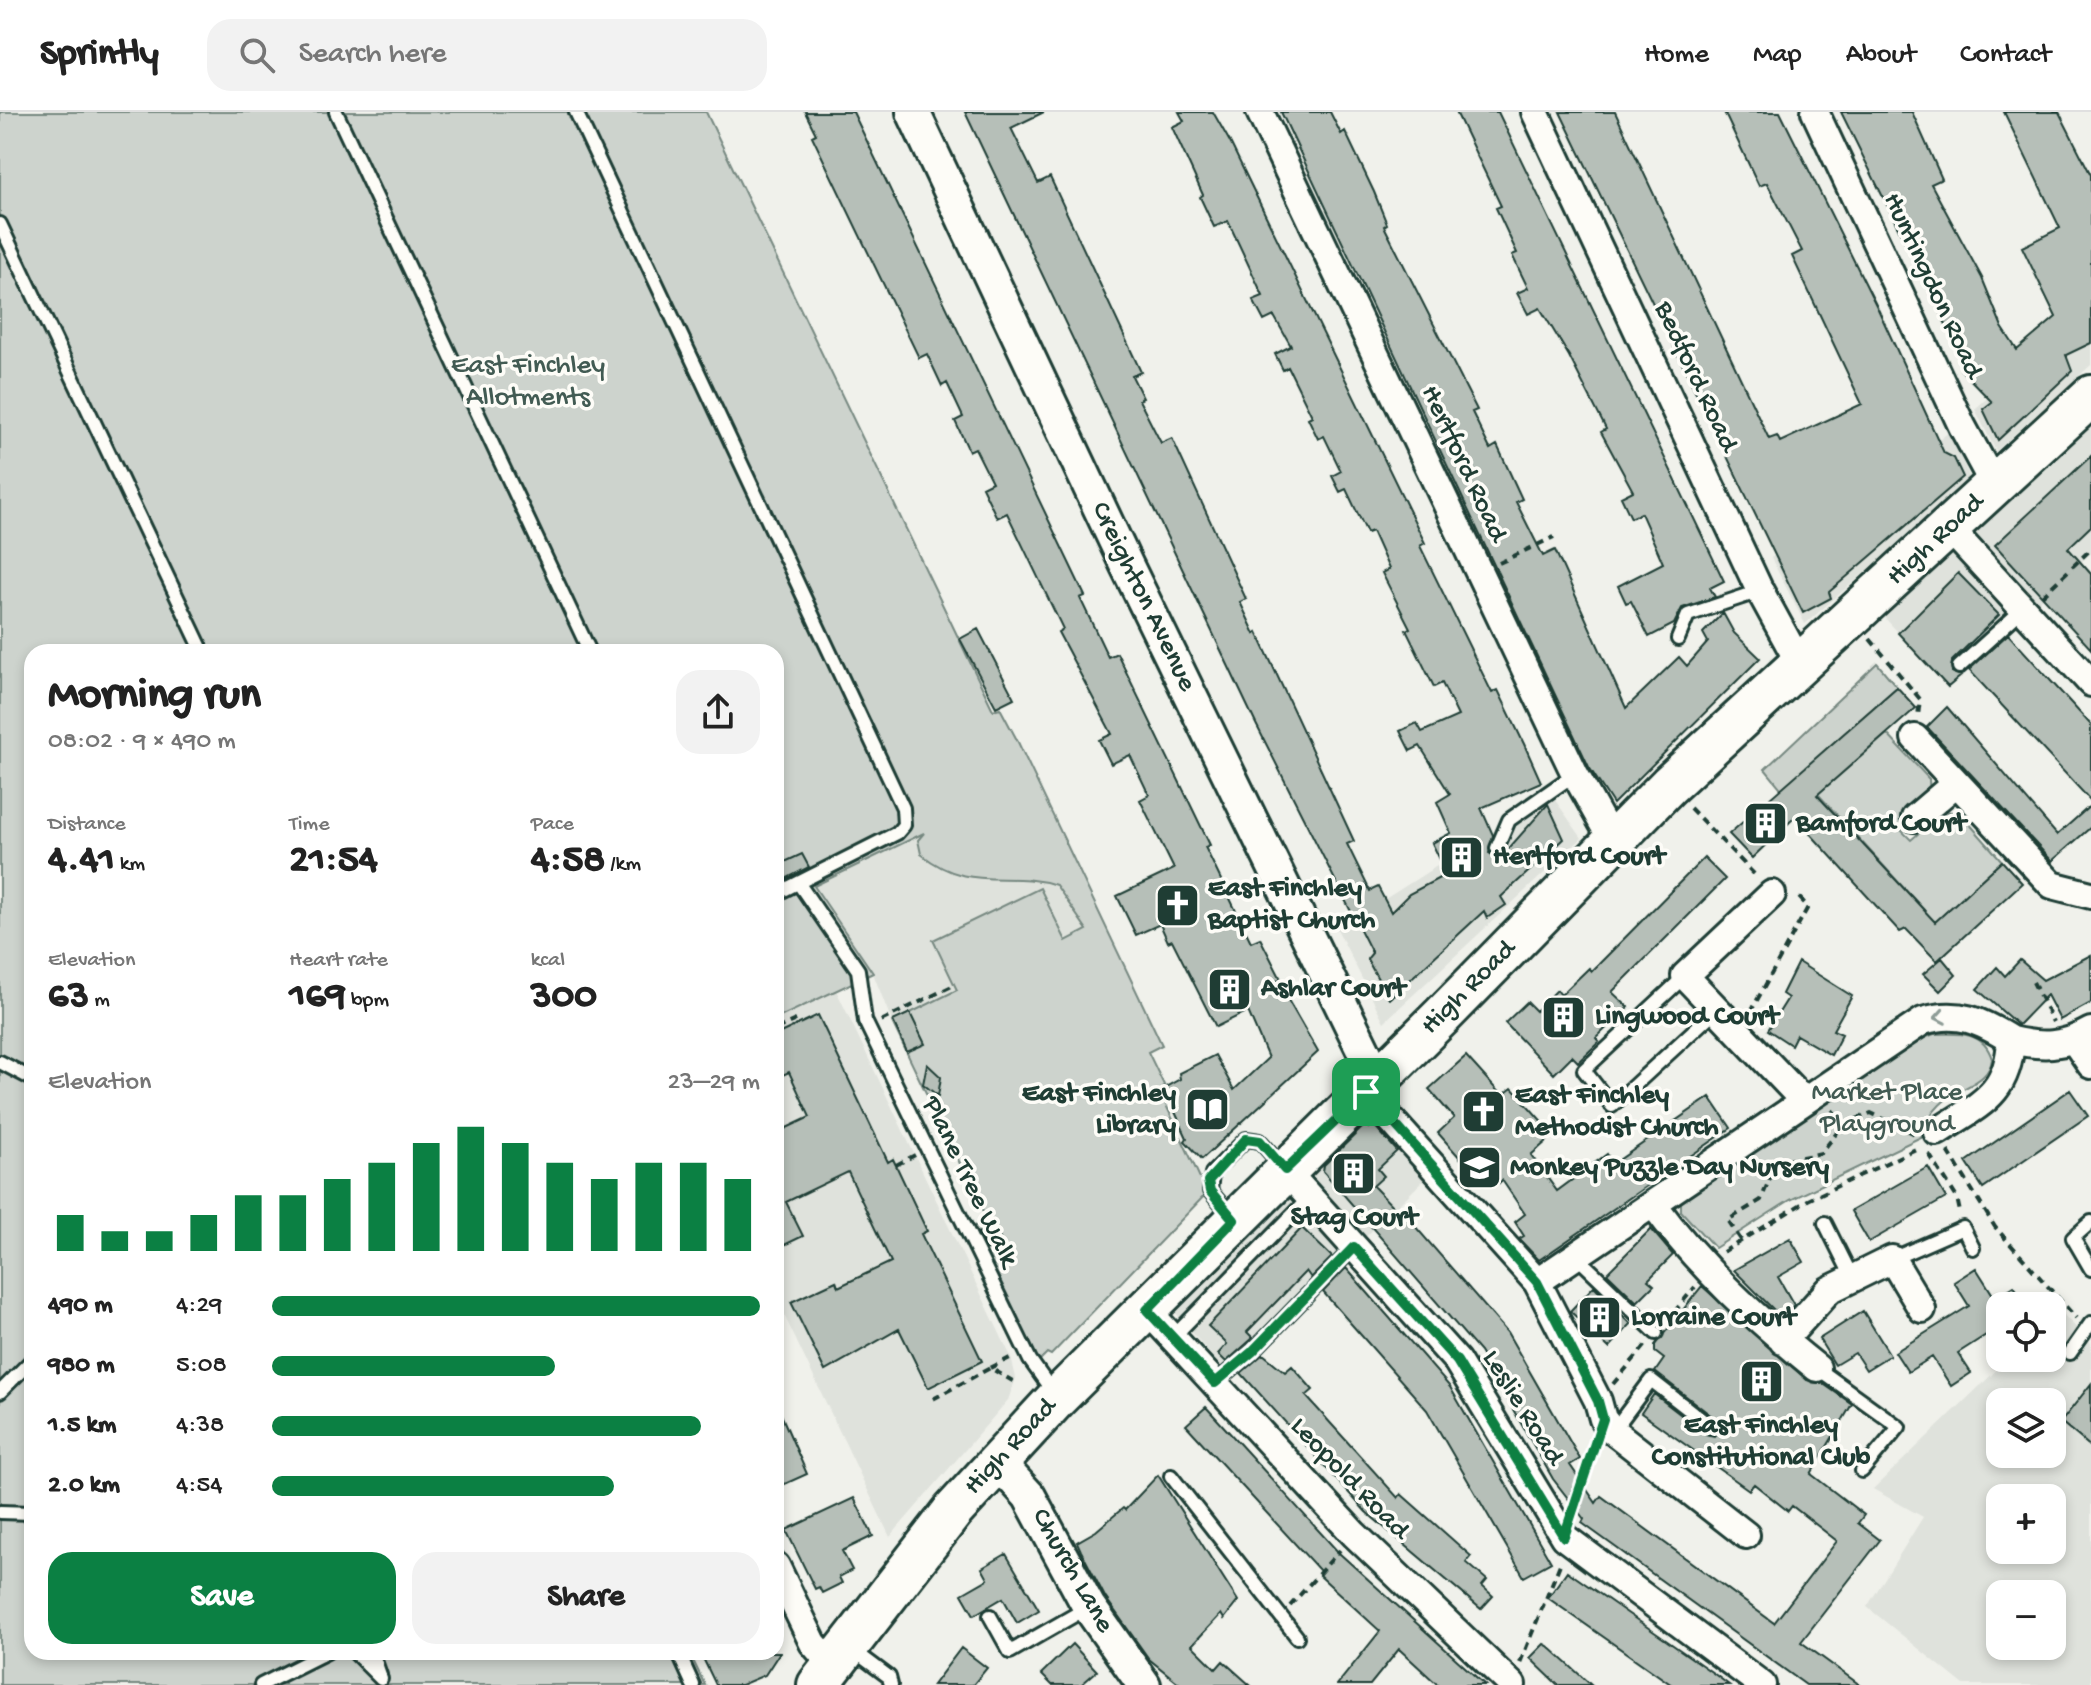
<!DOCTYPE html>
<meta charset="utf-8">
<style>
:root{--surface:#fff;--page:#f2f2f2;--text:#222;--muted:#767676;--line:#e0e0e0;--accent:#0b8043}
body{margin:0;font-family:"Gochi Hand",sans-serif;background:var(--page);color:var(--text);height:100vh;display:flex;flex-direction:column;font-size:30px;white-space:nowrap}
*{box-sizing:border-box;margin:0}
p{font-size:26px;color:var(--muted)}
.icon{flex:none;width:44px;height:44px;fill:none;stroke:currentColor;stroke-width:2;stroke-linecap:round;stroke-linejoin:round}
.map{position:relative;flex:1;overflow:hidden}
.drawer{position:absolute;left:24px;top:532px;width:760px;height:1016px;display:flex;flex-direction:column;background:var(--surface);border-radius:24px;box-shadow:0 4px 12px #0003}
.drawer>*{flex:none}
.fabs{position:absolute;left:1986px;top:1180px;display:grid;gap:16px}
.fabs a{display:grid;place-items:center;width:80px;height:80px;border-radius:16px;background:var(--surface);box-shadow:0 4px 12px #0003;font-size:40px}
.pin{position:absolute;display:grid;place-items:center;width:68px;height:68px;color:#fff;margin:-34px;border-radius:16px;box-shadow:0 4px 12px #0006}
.round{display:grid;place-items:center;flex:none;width:84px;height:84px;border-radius:24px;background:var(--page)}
.head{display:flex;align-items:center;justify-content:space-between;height:136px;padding:0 24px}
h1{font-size:44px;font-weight:800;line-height:60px}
.metrics{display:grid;grid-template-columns:repeat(3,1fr);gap:12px;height:136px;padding:8px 24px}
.metrics div{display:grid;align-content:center}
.metrics b{font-size:40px;font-weight:800}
.metrics small{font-size:22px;font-weight:400}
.metrics p{font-size:22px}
.chart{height:224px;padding:16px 24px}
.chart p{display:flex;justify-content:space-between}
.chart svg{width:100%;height:144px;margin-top:8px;stroke:var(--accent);stroke-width:6}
.button{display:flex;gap:16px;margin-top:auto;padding:16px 24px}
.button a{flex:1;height:92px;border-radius:24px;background:var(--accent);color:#fff;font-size:32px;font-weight:800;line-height:92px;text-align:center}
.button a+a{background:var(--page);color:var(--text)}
ul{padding:0 24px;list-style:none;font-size:26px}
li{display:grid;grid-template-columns:128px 96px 1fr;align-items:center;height:60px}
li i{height:20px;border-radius:10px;background:var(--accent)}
header{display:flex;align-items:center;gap:48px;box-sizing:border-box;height:112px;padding:0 40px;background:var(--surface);border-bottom:2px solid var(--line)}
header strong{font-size:38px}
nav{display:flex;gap:44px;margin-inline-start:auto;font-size:28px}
.search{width:560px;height:72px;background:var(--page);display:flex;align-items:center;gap:20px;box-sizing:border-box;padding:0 28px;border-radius:24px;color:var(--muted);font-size:30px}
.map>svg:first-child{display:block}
.built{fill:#dfe2dc;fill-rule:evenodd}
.green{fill:#cdd3cd;stroke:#768880;stroke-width:2}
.building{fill:#b6bfb8;stroke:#1f3d34;stroke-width:2}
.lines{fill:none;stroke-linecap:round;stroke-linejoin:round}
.service-casing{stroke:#1f3d34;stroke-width:18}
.minor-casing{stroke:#1f3d34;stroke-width:32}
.tertiary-casing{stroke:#1f3d34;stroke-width:38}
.primary-casing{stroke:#1f3d34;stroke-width:46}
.path{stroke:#1f3d34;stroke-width:4;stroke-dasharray:8 6;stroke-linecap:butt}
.service{stroke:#fdfcf7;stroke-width:12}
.minor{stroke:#fdfcf7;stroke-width:26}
.tertiary{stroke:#fdfcf7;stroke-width:32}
.primary{stroke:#fdfcf7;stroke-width:40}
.oneway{stroke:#8e9c96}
.route-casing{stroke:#fff;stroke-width:16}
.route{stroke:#0b8043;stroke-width:10}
.labels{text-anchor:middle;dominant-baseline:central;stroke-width:7;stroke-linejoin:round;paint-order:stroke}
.street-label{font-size:28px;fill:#1f3d34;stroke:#fdfcf7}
.park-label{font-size:28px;fill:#425b53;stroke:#fdfcf7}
.poi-label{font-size:28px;font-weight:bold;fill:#1f3d34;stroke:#fdfcf7;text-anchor:start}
</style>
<header>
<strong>Sprintly</strong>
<div class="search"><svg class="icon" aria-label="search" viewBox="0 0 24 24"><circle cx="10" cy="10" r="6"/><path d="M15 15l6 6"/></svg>Search here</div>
<nav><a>Home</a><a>Map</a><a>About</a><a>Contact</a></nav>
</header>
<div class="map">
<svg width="2091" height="1573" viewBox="0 0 2091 1573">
<rect width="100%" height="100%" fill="#f0f1eb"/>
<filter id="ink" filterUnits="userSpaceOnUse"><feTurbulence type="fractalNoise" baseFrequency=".0125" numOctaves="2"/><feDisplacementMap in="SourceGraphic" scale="16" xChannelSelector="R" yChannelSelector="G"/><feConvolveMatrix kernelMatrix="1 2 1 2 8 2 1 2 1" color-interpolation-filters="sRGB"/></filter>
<g filter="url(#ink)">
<path class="built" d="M2091,193V253L1996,339L1975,297Z
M2091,308V441L1948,575L1885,506L1941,444Z
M1949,320L1971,368L1805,512L1771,446L1848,390L1892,365Z
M1037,670L1162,933L1148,940L1164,973L1051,1243L1047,1241L1038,1250L987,1108L892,910L873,861L813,774Z
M1550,681L1582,726L1384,910L1334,811L1385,787L1437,754L1453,779L1492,735L1504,702Z
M836,878L1011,1245L1016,1266L1008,1288L890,1425L776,1186V907Z
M1370,998L1427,1065L1226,1261L1170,1194Z
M2059,1198L2091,1231V1573H1964L1867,1495L1923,1405L1873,1377L2009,1246H2052V1205ZM2000,1290H2052V1342H2000ZM2000,1386H2052V1438H2000ZM2000,1482H2052V1534H2000Z"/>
<path class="green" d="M0,0H706L993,598L1000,596L1017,628L1162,933L1148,940L1164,973L1160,980L1207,1081L1051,1243L1047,1241L1038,1250L971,1116L987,1108L892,910L957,878L933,828L1040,776L1066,829L1087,818L1056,773C1006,757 971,782 921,742L918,728L924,721L814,774L873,861L776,907V540H32V1540H689L705,1573H0Z
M1877,551L1897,575L1799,662L1789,686L1765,657Z
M1887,622L1929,667L1930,685L1901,718L1911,728L1944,699L1960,701L2002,749L1927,818L1924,798L1818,682Z
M1934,922C1959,921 1984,919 1992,947C1988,981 1934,972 1923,1024L1790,1088L1715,1136L1681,1099V1087L1910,932Z"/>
<path class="building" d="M805,0H853L1085,484L1080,486L1108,545L1117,541L1210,733L1205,735L1251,830L1260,826L1281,867L1277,869L1318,940L1202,1047L1185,1029L1187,1026L1164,976L1180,967L1179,961L1215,943L1234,978L1268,946L1248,899L1216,915L1172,828L1168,830L1160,812L1136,823L1117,784L1174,757L1140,688L1149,683L1130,643L1111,652L1099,628L1112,622L1058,520L1063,517L1007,401L997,406L982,375L992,370L975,336L969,339L955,309L963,305L947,271L942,274L927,242L919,246L812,24L816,22Z
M965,0H1044L1011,16L1038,71L1050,65L1141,260L1132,264L1143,286L1139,288L1161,331L1172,326L1246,487L1240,490L1255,522L1257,520L1354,729L1347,732L1370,779L1378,775L1391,800L1409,782L1447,762L1432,731L1451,721L1437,690L1450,682L1420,634L1410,639L1400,619L1417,611L1422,620L1458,604L1442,571L1434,575L1406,518L1410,516L1382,461L1389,457L1372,419L1367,421L1346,377L1340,380L1332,364L1341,359L1324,324L1318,327L1308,306L1312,304L1288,255L1283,258L1275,242L1291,234L1274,204L1264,209L1253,188L1263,184L1228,109L1214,115L1200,85L1203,83L1172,15L1184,9L1179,0H1213L1230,30L1425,431L1420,434L1492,581L1498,578L1524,632L1541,670L1481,696L1493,723L1489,741L1494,744L1503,743L1548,692L1564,727L1501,785L1506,793L1487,806L1484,799L1389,887L1367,847L1372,841L1256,612Z
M1281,0H1330L1341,22L1345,19L1374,80L1387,112L1384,114L1477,298L1472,300L1490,337L1497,333L1522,387L1516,390L1543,444L1555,438L1626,596L1679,545L1687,554L1708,530L1703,521L1723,501L1734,521L1760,546L1613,692L1589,655Z
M1456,0H1498L1724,469L1710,476L1715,485L1682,496L1674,512L1649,525L1631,489L1626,491L1618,474L1663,451L1641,401L1631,406L1621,385L1633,379L1601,320L1606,317L1569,244L1540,196L1528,202L1517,181L1528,176L1512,143L1517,141L1496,96L1501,94Z
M1560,0H1615L1769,327L1777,324L1780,330L1862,292L1792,144L1802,139L1767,71L1759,74L1724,0H1780L1878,197L1944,341L1954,346L1963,365L1829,480L1831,486L1803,501Z
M1841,0H1912L1942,67L1931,72L1982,166L2002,215L2017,238L2056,205L2022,135L2060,116L2004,0H2059L2091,63V231L2066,243L2072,259L1998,328L1983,297L1992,290L1961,258L1967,255Z
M2091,344V414L2068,436L2091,462V537L1995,433Z
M1958,461L1999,503L1952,549V560L1961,564L1948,575L1898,521Z
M978,517L1014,586L996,595L960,527Z
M2008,522L2091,613V689L1969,558Z
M1897,575L1916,596L1817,683L1935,810L2002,749L2022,771L1937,849L1906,817L1900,820L1795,705L1752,746L1729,722Z
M1947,595L2057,723L2091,693V715L2052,749L1927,615Z
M802,742L809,755L776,772V754Z
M1704,746L1725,767L1612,880L1628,895L1596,926L1599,930L1578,950L1572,944L1554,962L1505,911L1527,890L1536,899L1557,878L1561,883L1589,856L1592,859Z
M2091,843V891L2060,908L2047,883L2018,913L1977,877L1997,855L2005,864L2020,848L2043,868Z
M1942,846L1956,863L1940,879L1923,862Z
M1798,850L1852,884L1833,918L1842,922L1831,943L1796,923L1791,933L1768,918L1788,886L1782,882Z
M910,901L925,932L907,940L893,909Z
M818,903L888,1050L893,1047L927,1119L921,1122L982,1249L928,1276L899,1217L825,1259L791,1190L836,1169L838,1175L891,1150L848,1060L786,1090L803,1124L776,1137V1021L810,1005L789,960L776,966V923Z
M1466,944L1502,984L1512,976L1554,1023L1531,1043L1557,1079L1607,1042L1613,1052L1710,985L1731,1016L1539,1148L1519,1127L1524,1124L1515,1110L1525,1102L1502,1068L1499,1071L1493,1065L1484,1073L1438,1021L1454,1006L1429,977Z
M927,952L941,965L938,984L923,972Z
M2070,978L2088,1004L1983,1076L1966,1050Z
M1366,1012L1369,1016L1373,1012L1397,1039L1378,1057L1384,1064L1373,1074L1398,1100L1401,1098L1507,1220L1580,1347L1570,1353L1596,1391L1601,1384L1774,1511L1837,1429L1792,1394L1788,1399L1754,1372L1749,1378L1641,1301L1654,1282L1706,1322L1714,1324L1720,1317L1717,1308L1655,1260L1664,1247L1655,1240V1233L1702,1174L1807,1268L1822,1271L1852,1292L1811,1362L1864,1403L1858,1411L1880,1428L1801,1530L1860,1573H1806L1582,1411L1584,1407L1553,1367L1480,1240L1323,1059L1324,1053Z
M1928,1055L1946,1086L1869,1130L1851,1099Z
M993,1113L1002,1131L987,1138L978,1121Z
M1302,1116L1332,1145L1311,1166L1306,1159L1247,1220L1253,1226L1226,1250L1218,1242L1227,1232L1208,1214Z
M1651,1117L1673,1143L1648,1168L1654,1173L1637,1190L1607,1161Z
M1790,1126L1804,1150L1778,1165L1794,1193L1780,1204L1734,1158Z
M1346,1156L1450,1275L1551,1450L1524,1465L1427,1298L1323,1180Z
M1976,1156L1995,1186L2014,1174L2027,1194H2000V1214L1958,1241L1971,1261L1951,1274L1932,1245L1908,1260L1895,1240L1969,1194L1954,1170Z
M1594,1174L1631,1212L1609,1236L1570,1199Z
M1863,1199L1890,1243L1866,1258L1855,1241L1835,1253L1819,1227Z
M1263,1242L1285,1260L1292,1254L1313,1278L1306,1284L1398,1386L1401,1382L1471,1444L1466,1450L1487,1468L1482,1474L1493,1484L1481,1497L1366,1400L1241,1261Z
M2091,1272V1335L2061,1310Z
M776,1291L807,1362L776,1376Z
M1206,1295L1339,1441L1485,1573H1438L1399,1537L1370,1573H1337L1380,1519L1319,1463L1321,1460L1186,1313Z
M1158,1363L1238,1489L1224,1507L1221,1502L1192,1533L1216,1557L1223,1549L1250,1573H1181L1149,1547L1105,1485L1081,1439L1077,1430L1096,1419L1123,1396L1125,1398Z
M854,1386L873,1424L842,1439L852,1458L839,1465L842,1471L822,1481L819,1475L815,1477L786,1418Z
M1006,1442L1039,1498L1017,1511L1003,1486L974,1503L962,1482L988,1467L982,1456Z
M1567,1459L1713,1561L1729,1573H1672L1548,1486Z
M1072,1532L1097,1559L1081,1573H1052L1041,1562Z
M1544,1532L1548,1534L1591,1573H1558L1530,1546Z
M961,1536L987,1556L973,1573H933Z
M700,1540H780L765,1563L741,1573H716Z"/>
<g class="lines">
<defs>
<path id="service" d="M336,0L590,540
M576,0L903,696L904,713L897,721L776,782
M0,112L203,540
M1678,527L1688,503L1760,479
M1959,555L2023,497
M1497,736L1509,708L1575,662
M799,772L858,858L865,909L1030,1248L1055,1283
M1685,864L1584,958L1612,994L1717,897
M0,950L32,967
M1232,1105L1210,1079L1212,1061L1246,1027L1260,1029L1283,1055
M2091,1110L2073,1126L2091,1157
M1825,1111L1852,1165
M1576,1144L1656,1221
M1892,1147L1963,1116L1973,1136
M1174,1224L1311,1084
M2070,1241L2091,1211
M1817,1256L1899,1315L1862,1359
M1215,1271L1252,1240L1354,1135
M0,1280L32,1248
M1613,1319L1651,1268L1711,1315
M1171,1364L1297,1525
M0,1400L32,1401
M990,1504L1010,1540L1087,1496
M853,1538L889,1565L891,1573
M354,1540L381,1567
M372,1540L380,1563
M678,1540L693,1573
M261,1573L327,1540"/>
<path id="minor" d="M1260,0L1575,662L1613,730
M1535,0L1760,479L1801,554
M1815,0L1962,314L1994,373
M1949,416L2091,571
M1915,626L2052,773L2091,783
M1915,706L1956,671
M1772,782L1685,864L1804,989
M2074,928L2091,953
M1366,980L1537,1170L1923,909C1958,898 1981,909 2011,928
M1937,1020C1979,992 2008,984 2011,928C2042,935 2063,935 2091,919
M1285,1058L1457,1249L1564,1425L1762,1573
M1654,1093C1700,1156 1757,1208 1817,1256
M1537,1170L1598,1289L1603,1307L1613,1319L1746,1423
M1147,1198L1354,1422L1512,1573
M1783,1229L1829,1178L1892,1147L1922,1197
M776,1454L813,1531L833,1554"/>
<path id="tertiary" d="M913,0L1127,454L1378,968
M997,1349L1029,1384L1089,1495L1144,1573"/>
<path id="primary" d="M818,1573L953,1399L1057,1286L1442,904L1669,673L2091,284"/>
</defs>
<use href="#service" class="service-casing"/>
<use href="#minor" class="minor-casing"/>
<use href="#tertiary" class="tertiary-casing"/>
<use href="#primary" class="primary-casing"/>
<path class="path" d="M1499,451L1554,425
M2042,484L2091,437
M1870,527L1920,587L1918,604
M1690,696L1756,764
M2033,870L2053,910
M1750,901L1808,795L1795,781
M881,909L954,873
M776,917L800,906
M1832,998L1844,1012
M1948,1039L1995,1115L2076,1206
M1929,1042L1957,1086L1960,1100
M896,1053L915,1043
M1741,1128L1728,1108L1761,1088L1772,1061L1784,1049L1821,1041L1844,1012L1871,1001L1917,1023
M1723,1140L1808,1088L1920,1035
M1665,1211L1695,1175
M990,1256L1012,1245
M1613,1272L1646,1233
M933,1287L990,1256L1016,1271
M1574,1396L1595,1332
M1290,1494L1340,1438
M1520,1551L1560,1452"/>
<use href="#service" class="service"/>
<use href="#minor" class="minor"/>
<use href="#tertiary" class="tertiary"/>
<use href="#primary" class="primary"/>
</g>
<defs><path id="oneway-chevron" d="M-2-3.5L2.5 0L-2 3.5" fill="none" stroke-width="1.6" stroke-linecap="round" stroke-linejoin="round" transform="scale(2)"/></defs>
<use class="oneway" href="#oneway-chevron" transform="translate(1940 905) rotate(170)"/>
</g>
<g class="lines" filter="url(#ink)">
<defs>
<path id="route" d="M1366,980L1537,1170L1598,1289L1603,1307L1564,1425L1457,1249L1354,1135L1252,1240L1215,1271L1147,1198L1234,1108L1210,1079L1208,1069L1246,1027L1260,1029L1285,1058Z"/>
</defs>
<use href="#route" class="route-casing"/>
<use href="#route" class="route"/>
</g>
<defs>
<symbol id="building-square" viewBox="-11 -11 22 22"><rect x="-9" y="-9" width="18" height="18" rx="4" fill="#1f3d34" stroke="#fdfcf7"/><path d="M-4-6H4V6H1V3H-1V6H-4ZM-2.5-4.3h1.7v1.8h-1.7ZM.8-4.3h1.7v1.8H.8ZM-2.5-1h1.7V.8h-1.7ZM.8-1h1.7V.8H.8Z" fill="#fff"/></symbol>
<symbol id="church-square" viewBox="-11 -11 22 22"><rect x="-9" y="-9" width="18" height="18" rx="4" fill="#1f3d34" stroke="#fdfcf7"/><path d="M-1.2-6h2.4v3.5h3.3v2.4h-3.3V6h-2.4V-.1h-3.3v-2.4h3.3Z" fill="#fff"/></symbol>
<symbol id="library-square" viewBox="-11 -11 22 22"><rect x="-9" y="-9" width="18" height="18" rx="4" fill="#1f3d34" stroke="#fdfcf7"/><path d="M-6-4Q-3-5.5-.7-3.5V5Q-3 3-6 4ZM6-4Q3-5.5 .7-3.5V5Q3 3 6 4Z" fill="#fff"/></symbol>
<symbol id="school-square" viewBox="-11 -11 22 22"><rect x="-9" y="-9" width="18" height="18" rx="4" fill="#1f3d34" stroke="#fdfcf7"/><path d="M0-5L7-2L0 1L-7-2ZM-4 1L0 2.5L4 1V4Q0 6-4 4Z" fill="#fff"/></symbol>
</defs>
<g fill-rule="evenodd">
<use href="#building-square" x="1740" y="686" width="51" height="51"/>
<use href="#building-square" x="1436" y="720" width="51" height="51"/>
<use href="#church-square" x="1152" y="768" width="51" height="51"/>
<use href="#building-square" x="1204" y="852" width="51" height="51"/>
<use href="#building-square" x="1538" y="880" width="51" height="51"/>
<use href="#library-square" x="1182" y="972" width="51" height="51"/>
<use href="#church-square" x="1458" y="974" width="51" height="51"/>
<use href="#school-square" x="1454" y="1030" width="51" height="51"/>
<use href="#building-square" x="1328" y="1036" width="51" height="51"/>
<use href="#building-square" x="1574" y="1180" width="51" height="51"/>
<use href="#building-square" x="1736" y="1244" width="51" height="51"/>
</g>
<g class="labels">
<g class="street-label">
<text transform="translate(1932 174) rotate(65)">Huntingdon Road</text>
<text transform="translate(1695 265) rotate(65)">Bedford Road</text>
<text transform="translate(1463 352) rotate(65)">Hertford Road</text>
<text transform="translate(1936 428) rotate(-43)">High Road</text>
<text transform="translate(1143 485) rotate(64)">Creighton Avenue</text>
<text transform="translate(1469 876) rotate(-45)">High Road</text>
<text transform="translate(969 1070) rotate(64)">Plane Tree Walk</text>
<text transform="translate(1522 1296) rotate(58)">Leslie Road</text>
<text transform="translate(1011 1335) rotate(-47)">High Road</text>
<text transform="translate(1349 1367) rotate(46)">Leopold Road</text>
<text transform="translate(1072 1459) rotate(60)">Church Lane</text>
</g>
<g class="park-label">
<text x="528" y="254">East Finchley<tspan x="528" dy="32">Allotments</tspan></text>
<text x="1887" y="981">Market Place<tspan x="1887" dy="32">Playground</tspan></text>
</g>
<g class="poi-label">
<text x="1796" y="712">Bamford Court</text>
<text x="1493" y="745">Hertford Court</text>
<text x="1208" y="777">East Finchley<tspan x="1208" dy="32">Baptist Church</tspan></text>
<text x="1261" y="877">Ashlar Court</text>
<text x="1595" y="905">Lingwood Court</text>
<text x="1176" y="982" text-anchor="end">East Finchley<tspan x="1176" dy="32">Library</tspan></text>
<text x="1515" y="984">East Finchley<tspan x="1515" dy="32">Methodist Church</tspan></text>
<text x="1510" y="1056">Monkey Puzzle Day Nursery</text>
<text x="1354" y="1106" text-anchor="middle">Stag Court</text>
<text x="1631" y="1206">Lorraine Court</text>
<text x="1761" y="1314" text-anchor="middle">East Finchley<tspan x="1761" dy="32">Constitutional Club</tspan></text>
</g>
</g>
</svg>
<div class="fabs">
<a><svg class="icon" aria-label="locate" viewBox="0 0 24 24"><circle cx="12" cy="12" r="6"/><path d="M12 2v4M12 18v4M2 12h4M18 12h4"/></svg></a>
<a><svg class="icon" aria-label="layers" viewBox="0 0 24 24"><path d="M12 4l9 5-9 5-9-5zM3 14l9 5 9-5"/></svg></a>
<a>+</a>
<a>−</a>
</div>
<div class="pin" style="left:1366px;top:980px;background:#1e9e55"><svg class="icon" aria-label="arrive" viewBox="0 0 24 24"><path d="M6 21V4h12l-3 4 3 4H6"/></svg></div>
<section class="drawer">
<div class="head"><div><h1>Morning run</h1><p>08:02 · 9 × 490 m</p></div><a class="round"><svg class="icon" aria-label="share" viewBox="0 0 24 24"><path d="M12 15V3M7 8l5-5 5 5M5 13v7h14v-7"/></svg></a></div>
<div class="metrics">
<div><p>Distance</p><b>4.41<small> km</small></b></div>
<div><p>Time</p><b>21:54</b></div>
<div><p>Pace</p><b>4:58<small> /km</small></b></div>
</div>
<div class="metrics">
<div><p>Elevation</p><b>63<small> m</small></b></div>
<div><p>Heart rate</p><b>169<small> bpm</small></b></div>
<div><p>kcal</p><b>300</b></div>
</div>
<div class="chart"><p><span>Elevation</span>23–29 m</p>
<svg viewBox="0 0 160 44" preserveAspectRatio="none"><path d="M5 44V33M15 44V38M25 44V38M35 44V33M45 44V27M55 44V27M65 44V22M75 44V17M85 44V11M95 44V6M105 44V11M115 44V17M125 44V22M135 44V17M145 44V17M155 44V22"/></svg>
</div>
<ul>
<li><b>490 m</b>4:29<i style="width:100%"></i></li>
<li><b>980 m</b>5:08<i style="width:58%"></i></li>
<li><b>1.5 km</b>4:38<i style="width:88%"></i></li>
<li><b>2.0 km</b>4:54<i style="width:70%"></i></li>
</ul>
<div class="button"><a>Save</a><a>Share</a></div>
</section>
</div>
